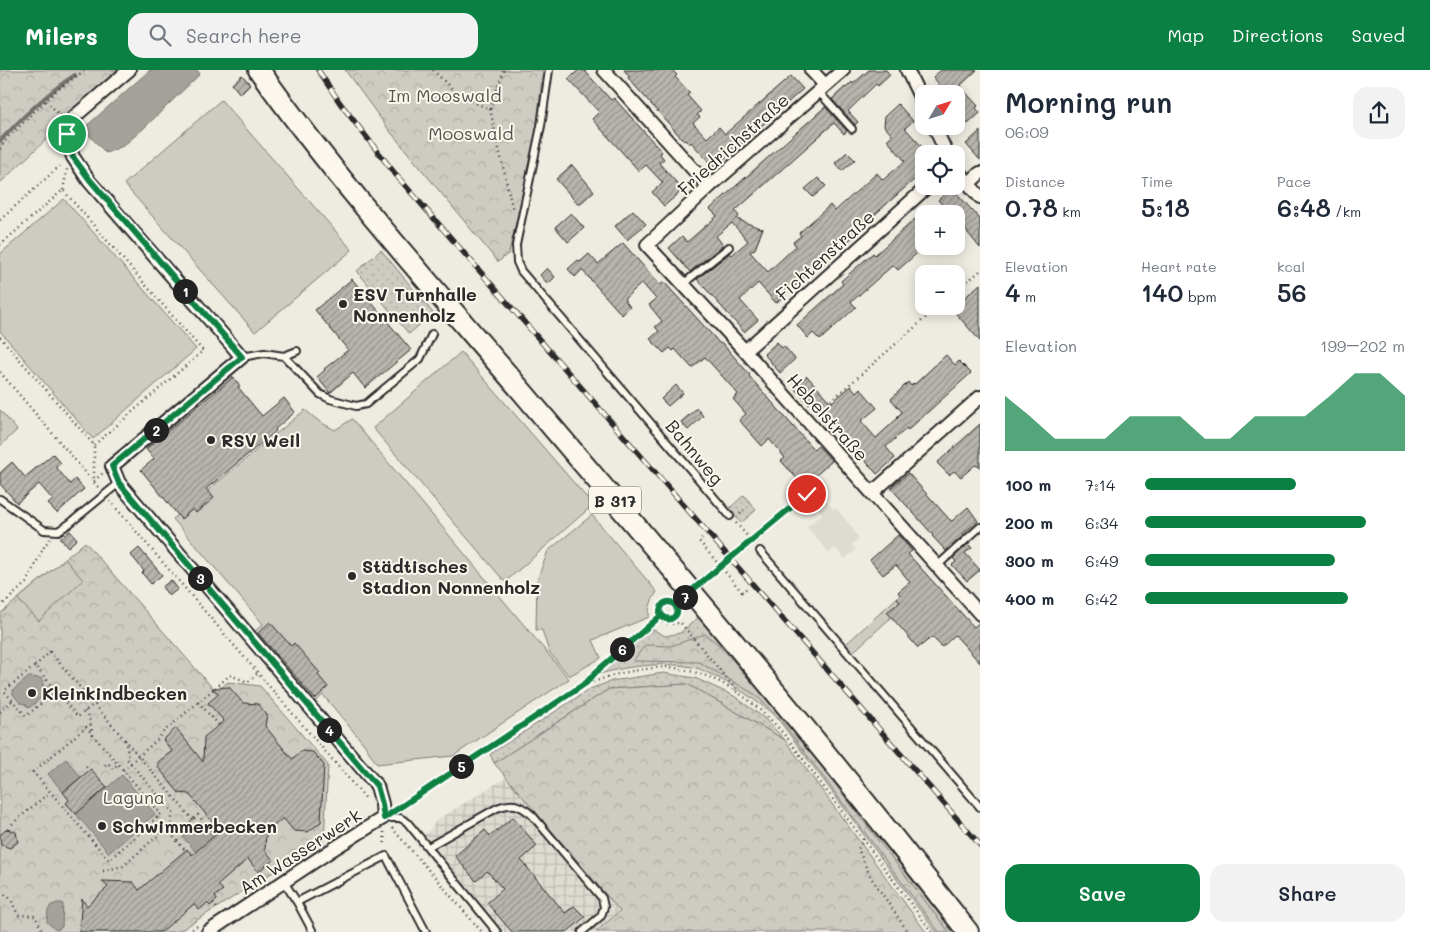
<!DOCTYPE html>
<meta charset="utf-8">
<style>
:root{--surface:#fff;--page:#f2f2f3;--text:#1f2937;--muted:#747a83;--accent:#0b8043}
body{margin:0;font-family:Mali,sans-serif;background:var(--page);color:var(--text);height:100vh;display:flex;flex-direction:column;font-size:19px;white-space:nowrap}
*{box-sizing:border-box;margin:0}
p{font-size:16px;color:var(--muted)}
.icon{flex:none;width:28px;height:28px;fill:none;stroke:currentColor;stroke-width:2;stroke-linecap:round;stroke-linejoin:round}
.map{position:relative;flex:1;overflow:hidden}
.sheet{display:flex;flex-direction:column;background:var(--surface);width:450px}
.sheet>*{flex:none}
.needle{width:32px;rotate:52deg}
.controls{position:absolute;left:915px;top:15px;display:grid;gap:10px}
.controls a{display:grid;place-items:center;width:50px;height:50px;border-radius:10px;background:var(--surface);box-shadow:0 2px 12px #0003;font-size:25px}
.pin{position:absolute;display:grid;place-items:center;width:42px;height:42px;color:#fff;margin:-21px;border:2px solid #fff;border-radius:50%;box-shadow:0 1px 5px #0007}
.km{position:absolute;width:25px;height:25px;margin:-12px;border-radius:50%;background:#222;color:#fff;font-size:14px;line-height:25px;text-align:center}
.round{display:grid;place-items:center;flex:none;width:52px;height:52px;border-radius:15px;background:var(--page)}
.head{display:flex;align-items:center;justify-content:space-between;height:85px;padding:0 25px}
h1{font-size:28px;font-weight:600;line-height:38px}
.metrics{display:grid;grid-template-columns:repeat(3,1fr);gap:8px;height:85px;padding:5px 25px}
.metrics div{display:grid;align-content:center}
.metrics b{font-size:25px;font-weight:600}
.metrics small{font-size:14px;font-weight:400}
.metrics p{font-size:14px}
.chart{height:140px;padding:10px 25px}
.chart p{display:flex;justify-content:space-between}
.chart svg{width:100%;height:90px;margin-top:5px;fill:var(--accent);opacity:.7}
.primary-button{display:flex;gap:10px;margin-top:auto;padding:10px 25px}
.primary-button a{flex:1;height:58px;border-radius:15px;background:var(--accent);color:#fff;font-size:20px;font-weight:600;line-height:58px;text-align:center}
.primary-button a+a{background:var(--page);color:var(--text)}
ul{padding:0 25px;list-style:none;font-size:16px}
li{display:grid;grid-template-columns:80px 60px 1fr;align-items:center;height:38px}
li i{height:12px;border-radius:6px;background:var(--accent)}
header{display:flex;align-items:center;gap:30px;box-sizing:border-box;height:70px;padding:0 25px;background:var(--accent);color:#fff}
header strong{font-size:24px}
nav{display:flex;gap:28px;margin-inline-start:auto;font-size:18px}
.search{width:350px;height:45px;background:var(--page);display:flex;align-items:center;gap:12px;box-sizing:border-box;padding:0 18px;border-radius:15px;color:var(--muted);font-size:19px}
main{display:flex;flex:1;min-height:0}
.map>svg:first-child{display:block}
.built{fill:#dedbd1}
.industrial{fill:url(#industrial-grid)}
.grass{fill:url(#grass-dots);stroke:#7c7b76}
.forest{fill:url(#forest-crowns);stroke:#7c7b76}
.garden{fill:#cecbc2;stroke:#7c7b76}
.water{fill:#a4a29a;stroke:#74726e}
.lines{fill:none;stroke-linecap:round;stroke-linejoin:round}
.stream{stroke:#74726e;stroke-width:4}
.building{fill:url(#building-hatch);stroke:#2b2b2b}
.service-casing{stroke:#2b2b2b;stroke-width:10}
.minor-casing{stroke:#2b2b2b;stroke-width:16}
.primary-casing{stroke:#2b2b2b;stroke-width:24}
.path{stroke:#2b2b2b;stroke-width:2.5;stroke-dasharray:1 4;stroke-linecap:butt}
.service{stroke:#fbf7ec;stroke-width:6}
.minor{stroke:#fbf7ec;stroke-width:12}
.primary{stroke:#fbf7ec;stroke-width:20}
.rail-casing{stroke:#2b2b2b;stroke-width:5.5}
.rail{stroke:#fbf7ec;stroke-width:4;stroke-dasharray:11;stroke-linecap:butt}
.path-bridge{stroke:#2b2b2b;stroke-width:2.5;stroke-dasharray:1 4;stroke-linecap:butt}
.route-casing{stroke:#fff;stroke-width:10}
.route{stroke:#0b8043;stroke-width:6}
.poi-dot{fill:#2b2b2b;stroke:#fbf7ec;stroke-width:2}
.labels{text-anchor:middle;dominant-baseline:central;stroke-width:4;stroke-linejoin:round;paint-order:stroke}
.shield{fill:#fbf7ec;stroke:#696865;stroke-width:1}
.shield-label{font-size:16px;font-weight:bold;fill:#2b2b2b}
.park-label{font-size:18px;fill:#545351;stroke:#fbf7ec}
.street-label{font-size:18px;fill:#2b2b2b;stroke:#fbf7ec}
.poi-label{font-size:18px;font-weight:bold;fill:#2b2b2b;stroke:#fbf7ec;text-anchor:start}
</style>
<header>
<strong>Milers</strong>
<div class="search"><svg class="icon" aria-label="search" viewBox="0 0 24 24"><circle cx="10" cy="10" r="6"/><path d="M15 15l6 6"/></svg>Search here</div>
<nav><a>Map</a><a>Directions</a><a>Saved</a></nav>
</header>
<main>
<div class="map">
<svg width="980" height="862" viewBox="0 0 980 862">
<defs>
<pattern id="industrial-grid" width="8" height="8" patternUnits="userSpaceOnUse" patternTransform="scale(1.25)"><rect width="8" height="8" fill="#dedbd1"/><path d="M0 4h8M4 0v8" fill="none" stroke="#bfbcb4"/></pattern>
<pattern id="grass-dots" width="8" height="8" patternUnits="userSpaceOnUse" patternTransform="scale(1.25)"><rect width="8" height="8" fill="#cecbc2"/><path d="M2 2h.1M6 6h.1" fill="none" stroke="#b1aea7" stroke-width="1.8" stroke-linecap="round"/></pattern>
<pattern id="forest-crowns" width="20" height="18" patternUnits="userSpaceOnUse" patternTransform="scale(1.25)"><rect width="20" height="18" fill="#cecbc2"/><path d="M2 6a3 3 0 1 1 6 0M12 15a3 3 0 1 1 6 0" fill="none" stroke="#b1aea7"/></pattern>
<pattern id="building-hatch" width="6" height="6" patternUnits="userSpaceOnUse" patternTransform="scale(1.25)"><rect width="6" height="6" fill="#b8b5ae"/><path d="M-1 1l2-2M0 6l6-6M5 7l2-2" fill="none" stroke="#96938e"/></pattern>
</defs>
<rect width="100%" height="100%" fill="#eeebe0"/>
<filter id="ink" filterUnits="userSpaceOnUse"><feTurbulence type="fractalNoise" baseFrequency=".02" numOctaves="2"/><feDisplacementMap in="SourceGraphic" scale="10" xChannelSelector="R" yChannelSelector="G"/><feConvolveMatrix kernelMatrix="1 2 1 2 8 2 1 2 1" color-interpolation-filters="sRGB"/></filter>
<g filter="url(#ink)">
<path class="built" d="M822,426L834,440L836,438L854,460L853,461L859,468L852,475L856,480L845,489L835,478L829,483L807,457L822,444L814,433Z"/>
<path class="industrial" d="M507,707L620,841L596,862H491L415,772L428,762L437,750Z"/>
<path class="grass" d="M381,180L433,243L409,264L357,201Z
M744,425L756,440L741,453L729,439Z
M700,546L782,645L953,862H936L778,649C755,629 738,617 710,604C706,602 701,599 696,598C669,591 626,596 600,604L652,559L665,566L680,563Z
M663,603L695,608L734,626L764,648L785,670L687,614L609,619L494,693L490,684L590,619L612,611Z"/>
<path class="forest" d="M0,0H124L68,49L0,113Z
M345,0H543L536,63L509,183L498,192L389,60Z
M85,472L216,622L228,612L260,616L328,695L324,770L178,862H0V544Z
M705,564L720,576L788,653L949,862H939L783,653L756,625L699,592L633,591L645,575L671,576Z
M687,614L785,670L926,862H596L620,841L494,693L609,619Z"/>
<path class="garden" d="M221,30L352,180L255,262L124,114Z
M64,129L196,279L93,369L0,261V184Z
M461,282L593,435L505,512L373,358Z
M0,340L17,360L0,376Z
M305,340L320,352L335,360L352,349L569,609L453,686L377,694L364,674L323,625L314,633L253,563L263,554L173,449Z
M592,445L657,522C651,531 649,536 649,547L593,570L601,588L569,606L549,582L542,560H536L537,510L548,481Z
M65,489L83,510L39,551L18,529Z
M912,514L919,522L853,582L846,574Z"/>
<path class="water" d="M150,0H197L200,4L143,59L123,76L106,83L83,59Z
M29,607L41,608L43,611V616L49,617L52,621L44,628H41L29,638L25,634L20,633L13,624V620Z
M66,689L81,707L63,722L48,704Z
M122,705L155,744L109,783L76,744Z
M200,752L213,767L196,782L183,767Z
M57,833H62L63,835L62,857L56,860L47,852L48,840L50,838V836Z"/>
<g class="lines">
<path class="stream" d="M0,71C23,47 47,23 75,5"/>
</g>
<path class="building" d="M579,0H584L611,30L614,28L662,82L660,84L664,89L659,93L683,120L664,136L652,122L663,113L646,95L639,101L592,49L599,42L568,9Z
M624,0H672L677,5L675,7L690,23L687,25L701,41L697,45L700,47L693,53L707,68L719,57L725,64L791,6L803,19L714,98L691,72L689,74L685,70L684,71L628,8L629,6Z
M869,0H886L890,5L878,16L876,14L848,41L858,52L855,55L832,29L845,17L846,18L852,12L853,14Z
M941,0H977L960,16L978,36L976,38L980,43L968,54L956,40V24H945L937,15L939,14L933,7Z
M242,5L250,14L240,24L232,14Z
M898,34L913,51L905,58L924,79V101L855,162L856,164L824,193L823,191L816,197L776,233L758,213L740,230L758,250L744,262L697,209L730,183L732,185L748,171L732,153L716,166L723,175L690,202L669,178L682,166L687,172L717,146L710,139L825,37L847,61L844,64L834,53L735,141L739,146L737,149L762,159L763,158L755,179L750,182L768,202L796,176L793,172L801,166L799,163L830,135L835,141L877,103L883,110L905,91L887,70L892,65L884,56L885,46Z
M980,61V90L966,74Z
M847,82L855,90L842,101L835,93Z
M572,95L594,121L579,135L556,109Z
M818,108L826,116L813,127L805,119Z
M952,118L980,149V178L956,148V144H951L938,130Z
M633,140L646,154L627,170L615,156Z
M924,141V177L898,200L893,195L851,232L856,237L820,270L813,263L808,268L797,255L843,214L841,211L873,183L875,185Z
M571,143L584,158L568,172L555,157Z
M623,173L660,215L664,212L714,267L720,274L722,273L750,305L749,306L756,314L814,380L818,376L832,391L806,414H802L781,391L785,388L769,369L762,376L739,350L746,344L733,329L738,324L705,287L692,298L675,279L673,281L670,278L664,283L650,269L659,261L655,257L662,251L649,235L656,229L642,213L624,229L630,237L622,245L582,200L575,207L568,199L578,190L580,192L589,184L598,194Z
M547,198L555,207L548,214L540,205Z
M352,209L411,280L365,318L353,303L330,323L317,307L325,300L324,299L348,280L315,240Z
M980,214V271L952,239Z
M777,272L782,278L784,276L795,289L780,303L764,284Z
M946,285L955,295L959,291L971,303L908,360L907,358L886,377L895,388L877,404L812,331L809,334L794,318L807,306L831,333L851,316L856,322L860,318L877,338L861,351L876,368L898,348L897,347L902,342L891,329L908,312L911,316L914,313L915,314Z
M233,307L240,316L238,317L262,346L284,328L295,342L275,359L276,361L206,419L214,428L196,443L193,439L181,449L141,400L154,389L146,379Z
M676,315L683,323L668,336L661,329Z
M697,338L703,346L688,360L681,352Z
M980,354V397L975,395L961,407L954,401L949,405L937,393Z
M53,384L61,393L56,397L70,414L75,409L84,419L57,443L48,434L53,430L39,414L17,433L0,414V403L12,392L25,407Z
M908,403L950,450L952,451L968,437L978,451L963,464L964,465L946,481L932,466L933,465L891,418Z
M70,461L77,469L68,477L60,468Z
M898,465L912,481L908,484L974,557L980,552V593L955,565L942,577L932,567L918,578L887,542L900,532L897,528L900,525L898,522L910,512L896,495L883,505L870,490Z
M968,474L972,478L965,483L980,500L967,511L952,495L956,492L953,488Z
M139,478L162,505L151,514L142,503L144,501L131,485Z
M171,510L178,519L169,526L162,517Z
M270,552L291,576L294,573L320,603L318,605L328,617L315,629L258,563Z
M229,617L243,633L258,634L267,645L265,656L292,689L301,681L313,682L324,695L321,752L308,762L294,761L283,748L266,763L265,780L273,790L258,802L248,789L218,815L223,820L215,826L217,830L210,836L207,833L199,840L194,834L161,862H79L82,829L87,836L108,817L102,811L133,812L139,820L187,779L192,785L220,761L189,724L179,723L158,697V692L172,681L163,670L176,658L203,692L204,667L224,651L208,633L219,624L212,618Z
M91,699L107,717L76,744L66,733L69,730L63,722Z
M513,747L537,776L521,790L565,843L574,836L585,847L567,862H512L487,833L503,819L487,801L476,811L455,786L485,760L490,766Z
M7,759L16,762L18,772L10,778L1,775L0,768V765Z"/>
<g class="lines">
<defs>
<path id="service" d="M549,0L541,56L516,175L517,192L521,201L730,446
M818,21L852,59
M683,214L729,177
M284,286L320,324L330,329L356,336L366,334L373,328L420,289L432,264
M242,287L264,283L284,286L297,281
M0,429L44,460L58,461L69,454L119,413
M760,481L980,737
M937,496L980,457
M383,748H400L407,752L497,862
M428,777L497,738C513,732 519,734 532,745L602,828L604,837L601,846L582,862
M284,812L297,832L313,862
M297,832L386,786L426,862"/>
<path id="minor" d="M604,0L709,117
M811,0L825,15
M843,0L709,117L647,175L745,281L980,544
M907,0L924,35
M73,50L74,47L129,0
M934,56L947,84
M67,64L66,66L73,87L89,111L242,287L112,396L119,413L377,716L382,734L383,748L330,781L208,862
M956,99L980,127
M968,114L980,103
M745,281L928,116
M872,423L980,327"/>
<path id="primary" d="M259,0C343,119 442,227 536,338C683,511 829,683 968,862"/>
</defs>
<use href="#service" class="service-casing"/>
<use href="#minor" class="minor-casing"/>
<use href="#primary" class="primary-casing"/>
<path class="path" d="M433,0L454,21L471,31L490,39L513,141
M46,31L61,46
M490,39L504,0
M0,79L6,69L56,21L85,0
M63,120L67,99
M0,150L62,94
M0,175L63,120L203,281L94,375
M956,221L980,201
M0,267L94,375V410
M0,302L98,417
M816,344L939,236
M94,411L103,403
M110,431L367,730
M740,444L744,440
M736,453L755,475
M702,468L699,471L742,522L746,519
M734,486L807,424
M0,537L26,513L45,475L50,469
M658,549C665,554 672,555 680,552L737,621
M35,596L50,582L193,750
M588,613C597,611 605,608 614,605C630,601 649,598 666,597C673,597 679,599 685,600C727,608 761,637 788,669L932,862
M215,618L230,605L248,612L258,603
M56,621L26,646L4,621L35,596L78,647L107,623
M198,632L219,655
M85,641L88,644L93,665
M0,642L12,631
M86,657L161,744L109,790L33,702Z
M105,695L108,693L113,699L118,694
M86,697L89,701
M123,700L157,670L162,663L214,619
M399,738L587,613L596,602L658,548L661,545C671,554 682,544 675,535C666,524 652,545 666,549C669,550 672,549 674,547C685,538 665,524 661,538C660,541 660,543 662,546C668,555 681,546 675,535L678,532
M157,748L185,780
M12,754L50,722
M392,758L482,862
M179,762L198,745L214,764
M384,762L385,777
M864,769L858,779L870,806L908,862
M103,801L123,796L171,754L173,743L127,689L128,684L125,670
M0,823C15,827 11,835 19,845L35,846L43,862
M213,833L218,840
M188,862L197,856"/>
<use href="#service" class="service"/>
<use href="#minor" class="minor"/>
<use href="#primary" class="primary"/>
<defs>
<path id="rail" d="M318,0L340,33L396,105L980,775"/>
</defs>
<use href="#rail" class="rail-casing"/>
<use href="#rail" class="rail"/>
<path class="path-bridge" d="M678,532L734,486"/>
</g>
</g>
<g class="lines" filter="url(#ink)">
<defs>
<path id="route" d="M67,64L66,66L73,87L90,110L242,287L112,396L119,413L377,716L382,734L384,748L586,613L596,602L658,548L662,545C671,554 682,544 675,535C665,524 652,545 666,549C669,550 672,549 674,547C685,538 665,524 661,538C660,541 660,543 662,545C668,555 681,546 675,535L678,532L807,424"/>
</defs>
<use href="#route" class="route-casing"/>
<use href="#route" class="route"/>
</g>
<g class="poi-dot">
<circle cx="343" cy="234" r="5"/>
<circle cx="211" cy="370" r="5"/>
<circle cx="352" cy="506" r="5"/>
<circle cx="32" cy="623" r="5"/>
<circle cx="102" cy="756" r="5"/>
</g>
<g class="labels">
<rect class="shield" x="589" y="416.5" width="52" height="27" rx="4"/>
<g class="shield-label">
<text x="615" y="430">B 317</text>
</g>
<g class="park-label">
<text x="445" y="25">Im Mooswald</text>
<text x="471" y="63">Mooswald</text>
<text x="134" y="727">Laguna</text>
</g>
<g class="street-label">
<text transform="translate(733 74) rotate(-42)">Friedrichstraße</text>
<text transform="translate(825 185) rotate(-42)">Fichtenstraße</text>
<text transform="translate(828 347) rotate(48)">Hebelstraße</text>
<text transform="translate(695 382) rotate(50)">Bahnweg</text>
<text transform="translate(300 781) rotate(-33)">Am Wasserwerk</text>
</g>
<g class="poi-label">
<text x="353" y="224">ESV Turnhalle<tspan x="353" dy="21">Nonnenholz</tspan></text>
<text x="221" y="370">RSV Weil</text>
<text x="362" y="496">Städtisches<tspan x="362" dy="21">Stadion Nonnenholz</tspan></text>
<text x="42" y="623">Kleinkindbecken</text>
<text x="112" y="756">Schwimmerbecken</text>
</g>
</g>
</svg>
<div class="controls">
<a><svg class="needle" viewBox="-14 -14 28 28"><path d="M0-13l5 13h-10z" fill="#e53935"/><path d="M0 13l5-13h-10z" fill="#747a83"/></svg></a>
<a><svg class="icon" aria-label="locate" viewBox="0 0 24 24"><circle cx="12" cy="12" r="6"/><path d="M12 2v4M12 18v4M2 12h4M18 12h4"/></svg></a>
<a>+</a>
<a>−</a>
</div>
<div class="pin" style="left:67px;top:64px;background:#1e9e55"><svg class="icon" aria-label="arrive" viewBox="0 0 24 24"><path d="M6 21V4h12l-3 4 3 4H6"/></svg></div>
<div class="pin" style="left:807px;top:424px;background:#d93025"><svg class="icon" aria-label="check" viewBox="0 0 24 24"><path d="M5 12l5 5 9-10"/></svg></div>
<b class="km" style="left:185px;top:221px">1</b>
<b class="km" style="left:156px;top:360px">2</b>
<b class="km" style="left:200px;top:508px">3</b>
<b class="km" style="left:329px;top:660px">4</b>
<b class="km" style="left:461px;top:696px">5</b>
<b class="km" style="left:622px;top:579px">6</b>
<b class="km" style="left:685px;top:527px">7</b>
</div>
<section class="sheet">
<div class="head"><div><h1>Morning run</h1><p>06:09</p></div><a class="round"><svg class="icon" aria-label="share" viewBox="0 0 24 24"><path d="M12 15V3M7 8l5-5 5 5M5 13v7h14v-7"/></svg></a></div>
<div class="metrics">
<div><p>Distance</p><b>0.78<small> km</small></b></div>
<div><p>Time</p><b>5:18</b></div>
<div><p>Pace</p><b>6:48<small> /km</small></b></div>
</div>
<div class="metrics">
<div><p>Elevation</p><b>4<small> m</small></b></div>
<div><p>Heart rate</p><b>140<small> bpm</small></b></div>
<div><p>kcal</p><b>56</b></div>
</div>
<div class="chart"><p><span>Elevation</span>199–202 m</p>
<svg viewBox="0 0 160 44" preserveAspectRatio="none"><path d="M0 44V17L10 27L20 38L30 38L40 38L50 27L60 27L70 27L80 38L90 38L100 27L110 27L120 27L130 17L140 6L150 6L160 17V44z"/></svg>
</div>
<ul>
<li><b>100 m</b>7:14<i style="width:58%"></i></li>
<li><b>200 m</b>6:34<i style="width:85%"></i></li>
<li><b>300 m</b>6:49<i style="width:73%"></i></li>
<li><b>400 m</b>6:42<i style="width:78%"></i></li>
</ul>
<div class="primary-button"><a>Save</a><a>Share</a></div>
</section>
</main>
